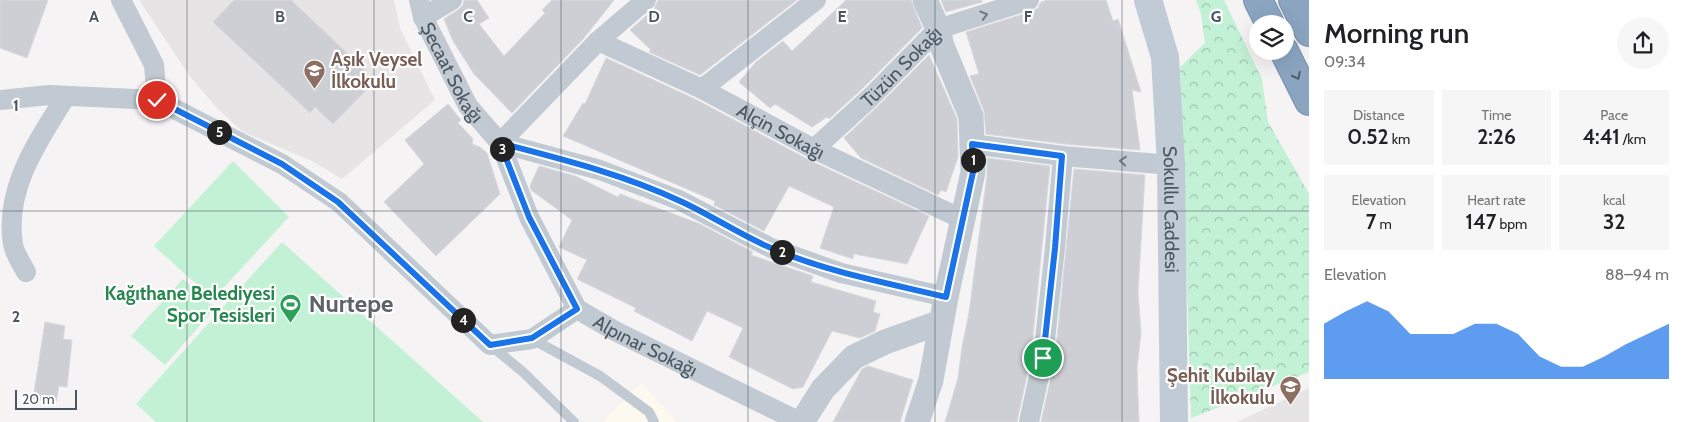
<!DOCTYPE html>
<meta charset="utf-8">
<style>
:root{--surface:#fff;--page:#f6f6f6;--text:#202124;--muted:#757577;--accent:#1a73e8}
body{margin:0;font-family:Cabin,sans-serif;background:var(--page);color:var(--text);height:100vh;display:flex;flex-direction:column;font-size:19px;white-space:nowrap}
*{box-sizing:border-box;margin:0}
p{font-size:16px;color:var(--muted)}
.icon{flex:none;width:28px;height:28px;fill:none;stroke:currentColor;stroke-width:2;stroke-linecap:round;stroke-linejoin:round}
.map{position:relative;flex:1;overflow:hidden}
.drawer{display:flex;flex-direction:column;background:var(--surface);width:375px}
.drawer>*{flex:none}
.fabs{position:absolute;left:1249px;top:15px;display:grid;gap:10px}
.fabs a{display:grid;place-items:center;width:45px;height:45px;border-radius:50%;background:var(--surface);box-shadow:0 5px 20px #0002;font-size:25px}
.scale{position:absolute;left:15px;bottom:12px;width:62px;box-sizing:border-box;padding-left:5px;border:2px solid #4a5661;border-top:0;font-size:14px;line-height:18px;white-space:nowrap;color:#4a5661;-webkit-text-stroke:4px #fff;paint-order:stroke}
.pin{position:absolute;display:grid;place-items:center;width:42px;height:42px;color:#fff;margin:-21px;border:2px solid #fff;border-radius:50%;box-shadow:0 1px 5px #0007}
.km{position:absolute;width:25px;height:25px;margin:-12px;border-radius:50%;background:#222;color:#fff;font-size:14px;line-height:25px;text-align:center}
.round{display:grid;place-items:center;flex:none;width:52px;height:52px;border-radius:26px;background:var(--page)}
.head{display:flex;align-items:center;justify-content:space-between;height:85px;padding:0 15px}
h1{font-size:28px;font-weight:600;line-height:38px}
.figures{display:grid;grid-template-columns:repeat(3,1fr);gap:8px;height:85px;padding:5px 15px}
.figures div{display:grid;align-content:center;border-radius:0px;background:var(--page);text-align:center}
.figures b{font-size:21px;font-weight:600}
.figures small{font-size:14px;font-weight:400}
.figures p{font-size:14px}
.chart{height:140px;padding:10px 15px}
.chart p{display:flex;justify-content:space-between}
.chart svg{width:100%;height:90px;margin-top:5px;fill:var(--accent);opacity:.7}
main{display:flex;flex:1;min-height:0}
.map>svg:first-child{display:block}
.commercial{fill:#fdf9ef}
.education{fill:#e6e4e5}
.park{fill:url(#park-crowns)}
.pitch{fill:#c3f1d5}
.building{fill:#cdcfd5;stroke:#d7d9de}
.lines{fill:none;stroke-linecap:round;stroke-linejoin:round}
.motorway-casing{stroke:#7690ad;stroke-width:30}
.service{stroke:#c1cad2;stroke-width:10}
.minor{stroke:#c1cad2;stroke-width:20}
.tertiary{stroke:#c1cad2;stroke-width:25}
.secondary{stroke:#c1cbd6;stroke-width:28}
.motorway{stroke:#8ba5c1;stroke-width:28}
.oneway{stroke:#6e7983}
.oneway2{stroke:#505e6b}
.route-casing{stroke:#fff;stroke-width:10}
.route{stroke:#1a73e8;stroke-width:6}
.grid{fill:none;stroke:#4a5661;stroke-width:1;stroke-opacity:0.55}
.labels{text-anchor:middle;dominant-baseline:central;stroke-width:4.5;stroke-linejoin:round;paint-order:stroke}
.education-label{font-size:19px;font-weight:bold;fill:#785e54;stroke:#fff;text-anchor:start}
.street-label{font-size:19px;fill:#4a5661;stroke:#fff}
.leisure-label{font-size:19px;font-weight:bold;fill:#27864d;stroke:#fff;text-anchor:end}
.district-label{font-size:24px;font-weight:bold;fill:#5f6368;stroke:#fff}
.grid-label{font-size:16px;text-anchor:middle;font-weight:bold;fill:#4a5661;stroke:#fff;stroke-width:4.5;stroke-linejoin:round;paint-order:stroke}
</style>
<main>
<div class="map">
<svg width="1309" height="422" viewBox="0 0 1309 422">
<defs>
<pattern id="park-crowns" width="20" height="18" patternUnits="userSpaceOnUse" patternTransform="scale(1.25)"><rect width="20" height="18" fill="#c3f1d5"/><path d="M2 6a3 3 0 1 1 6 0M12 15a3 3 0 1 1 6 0" fill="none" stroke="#a0c6b0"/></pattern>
</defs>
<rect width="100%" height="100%" fill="#f5f3f3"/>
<path class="commercial" d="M642,383L677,422H603Z"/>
<path class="education" d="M139,0H394L400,28L435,100L342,179L312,161L243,132L218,109L191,78Z
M1309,388V422H1237Z"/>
<path class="park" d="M1196,0H1224L1262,79L1268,122L1309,194V372L1191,418L1180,67L1205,43L1201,14Z"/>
<path class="pitch" d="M233,161L289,217L213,299L154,246Z
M282,242L483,422H156L136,404Z
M183,279L215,308L165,365L131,336Z"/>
<path class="building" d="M0,0H48L27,58L0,48Z
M234,0H291L366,71L365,73L374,82L333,124L315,107L310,113L213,22Z
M464,0H477L489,18L479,24L504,56L545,13L542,10L552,0H614L584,38L512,113L474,74L453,41L444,19L458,10L463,5Z
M658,0H797L700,75L649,52L651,50L630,30L654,9Z
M846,0H911L922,28L864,87L829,119L827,117L812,127L775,104L770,108L739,82L756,62L783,41L792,51Z
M941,0H981L982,2L946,12Z
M1048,0H1106L1113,21L1118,19L1141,92L1132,90L1140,150L1064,144L986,134L984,111L970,76L979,74L966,32L1033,11L1038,8L1041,2Z
M929,55L957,119L958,157L946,192L941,190L938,195L861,158L844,138L880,104Z
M606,58L697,100L809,160L929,216L907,264L854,254L853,259L820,248L834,207L789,186L764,231L714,205L715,201L563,136L583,103L585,104Z
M448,104L461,120L458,123L473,139L472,144L480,147L487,153L500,194L436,256L384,202L424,164L405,140Z
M987,158L1050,166L1031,356L1017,422H945L958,378L962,347L969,313L987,175Z
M539,166L575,176L618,197L620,194L700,224L753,252L751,255L813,276L811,282L876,301L873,312L880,314L875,331L860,338L832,331L803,387L793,389L729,357L743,328L707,311L692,341L634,311L636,308L577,279L587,260L559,247L572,220L531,190L530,186Z
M1074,169L1145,175L1138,292L1141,333L1137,368L1139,422H1041L1055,359Z
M45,322L65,326L63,339L72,340L67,387L59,386L56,402L33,399Z
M868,366L913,380L900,422H833L862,369Z"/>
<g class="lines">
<defs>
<path id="motorway" d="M1258,0L1270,24
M1293,0L1309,32
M1284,51L1309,101"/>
</defs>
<use href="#motorway" class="motorway-casing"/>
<path class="service" d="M532,339L600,376L649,412L654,422
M490,345L523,372L574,422"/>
<g class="minor">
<path d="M121,0L154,65L157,100"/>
<path id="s1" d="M419,0L423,17L468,106L500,143L600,170L679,200L771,248L841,273L946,297"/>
<path d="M423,17L452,0"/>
<path id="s2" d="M598,41L702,89L814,149L964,220"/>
<path d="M702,89L816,0"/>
<path d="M0,100L49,95L157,100L282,164L339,202L490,345L532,339L577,309"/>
<path id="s3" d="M500,143L529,217L577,309L615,331L800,422"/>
<path d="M500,143L598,41L646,0"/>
<path d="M972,144L1063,156L1171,165"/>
<path id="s4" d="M814,149L872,96L938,29L1029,0"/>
<path d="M26,272C22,264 14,253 13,244C4,189 38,141 66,96"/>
<path d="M1029,422L1043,358L1055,248L1063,156"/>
</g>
<path class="tertiary" d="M802,422L823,389L854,357L885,342L941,322
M917,422L931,380L946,297L973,172L971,116L942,46L938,29L925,0"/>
<path class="secondary" id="s5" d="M1148,0L1165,57L1171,165L1174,422"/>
<use href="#motorway" class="motorway"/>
</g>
<defs><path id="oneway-chevron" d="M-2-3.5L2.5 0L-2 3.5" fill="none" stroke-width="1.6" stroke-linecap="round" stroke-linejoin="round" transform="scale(1.25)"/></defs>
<g class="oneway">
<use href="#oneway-chevron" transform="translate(984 15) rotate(-17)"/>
<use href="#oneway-chevron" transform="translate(1123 161) rotate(-175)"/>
</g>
<use class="oneway2" href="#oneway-chevron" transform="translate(1297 76) rotate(63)"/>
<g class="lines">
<defs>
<path id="route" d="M157,100L282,164L338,202L490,345L532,338L577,309L529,217L500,143C561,159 623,174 680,201C711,215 740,235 771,248C827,272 887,283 946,297L973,172L972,144L1062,156L1055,248L1043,358"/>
</defs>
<use href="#route" class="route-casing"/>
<use href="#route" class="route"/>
</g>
<path class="grid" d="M187,0V422M374,0V422M561,0V422M748,0V422M935,0V422M1122,0V422M0,211H1309"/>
<defs>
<symbol id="school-pin" viewBox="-11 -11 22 30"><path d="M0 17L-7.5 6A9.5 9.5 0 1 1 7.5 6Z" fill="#8d6e63" stroke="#fff"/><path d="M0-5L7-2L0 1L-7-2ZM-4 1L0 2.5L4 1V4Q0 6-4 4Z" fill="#fff"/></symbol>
<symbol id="stadium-pin" viewBox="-11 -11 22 30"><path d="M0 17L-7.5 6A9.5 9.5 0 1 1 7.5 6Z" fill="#2e9e5b" stroke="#fff"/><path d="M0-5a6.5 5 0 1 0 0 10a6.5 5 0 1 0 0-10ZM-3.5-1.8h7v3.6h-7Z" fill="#fff"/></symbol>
</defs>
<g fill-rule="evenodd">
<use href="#school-pin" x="302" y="58" width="25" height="34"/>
<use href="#stadium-pin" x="278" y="292" width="25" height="34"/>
<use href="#school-pin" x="1278" y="374" width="25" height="34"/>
</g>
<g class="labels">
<g class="education-label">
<text x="331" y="59">Aşık Veysel<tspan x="331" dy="22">İlkokulu</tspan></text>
<text x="1275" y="375" text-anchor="end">Şehit Kubilay<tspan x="1275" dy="22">İlkokulu</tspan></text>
</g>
<g class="street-label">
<text stroke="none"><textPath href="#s4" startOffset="120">Tüzün Sokağı</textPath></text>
<text stroke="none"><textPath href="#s1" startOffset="80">Şecaat Sokağı</textPath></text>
<text stroke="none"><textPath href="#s2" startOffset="204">Alçin Sokağı</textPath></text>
<text stroke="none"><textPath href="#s5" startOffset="212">Sokullu Caddesi</textPath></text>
<text stroke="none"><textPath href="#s3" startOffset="261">Alpınar Sokağı</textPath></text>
</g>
<g class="leisure-label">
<text x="275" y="293">Kağıthane Belediyesi<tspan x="275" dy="22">Spor Tesisleri</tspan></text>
</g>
<g class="district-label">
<text x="351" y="303">Nurtepe</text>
</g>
</g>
<g class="grid-label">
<text x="94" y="22">A</text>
<text x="280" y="22">B</text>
<text x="468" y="22">C</text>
<text x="654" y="22">D</text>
<text x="842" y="22">E</text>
<text x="1028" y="22">F</text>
<text x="1216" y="22">G</text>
<text x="16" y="111">1</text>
<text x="16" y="322">2</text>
</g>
</svg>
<div class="fabs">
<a><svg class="icon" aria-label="layers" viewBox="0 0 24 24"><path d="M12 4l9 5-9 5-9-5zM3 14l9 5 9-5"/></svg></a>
</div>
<div class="scale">20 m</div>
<div class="pin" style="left:1043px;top:358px;background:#1e9e55"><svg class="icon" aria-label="arrive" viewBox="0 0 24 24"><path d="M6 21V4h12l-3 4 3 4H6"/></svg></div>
<div class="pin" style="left:157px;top:100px;background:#d93025"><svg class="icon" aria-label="check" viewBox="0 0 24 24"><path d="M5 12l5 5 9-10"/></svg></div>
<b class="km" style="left:973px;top:160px">1</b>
<b class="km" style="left:782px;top:252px">2</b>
<b class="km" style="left:502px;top:149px">3</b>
<b class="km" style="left:463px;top:320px">4</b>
<b class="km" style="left:219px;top:132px">5</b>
</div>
<section class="drawer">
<div class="head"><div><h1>Morning run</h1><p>09:34</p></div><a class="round"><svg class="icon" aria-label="share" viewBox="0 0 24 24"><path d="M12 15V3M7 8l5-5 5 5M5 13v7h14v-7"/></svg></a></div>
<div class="figures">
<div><p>Distance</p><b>0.52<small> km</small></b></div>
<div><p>Time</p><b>2:26</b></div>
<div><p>Pace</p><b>4:41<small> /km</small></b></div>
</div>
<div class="figures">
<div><p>Elevation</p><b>7<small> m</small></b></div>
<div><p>Heart rate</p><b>147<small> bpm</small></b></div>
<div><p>kcal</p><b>32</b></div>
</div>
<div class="chart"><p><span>Elevation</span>88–94 m</p>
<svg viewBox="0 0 160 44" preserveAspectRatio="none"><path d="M0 44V17L10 11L20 6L30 11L40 22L50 22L60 22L70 17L80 17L90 22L100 33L110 38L120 38L130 33L140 27L150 22L160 17V44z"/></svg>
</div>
</section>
</main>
